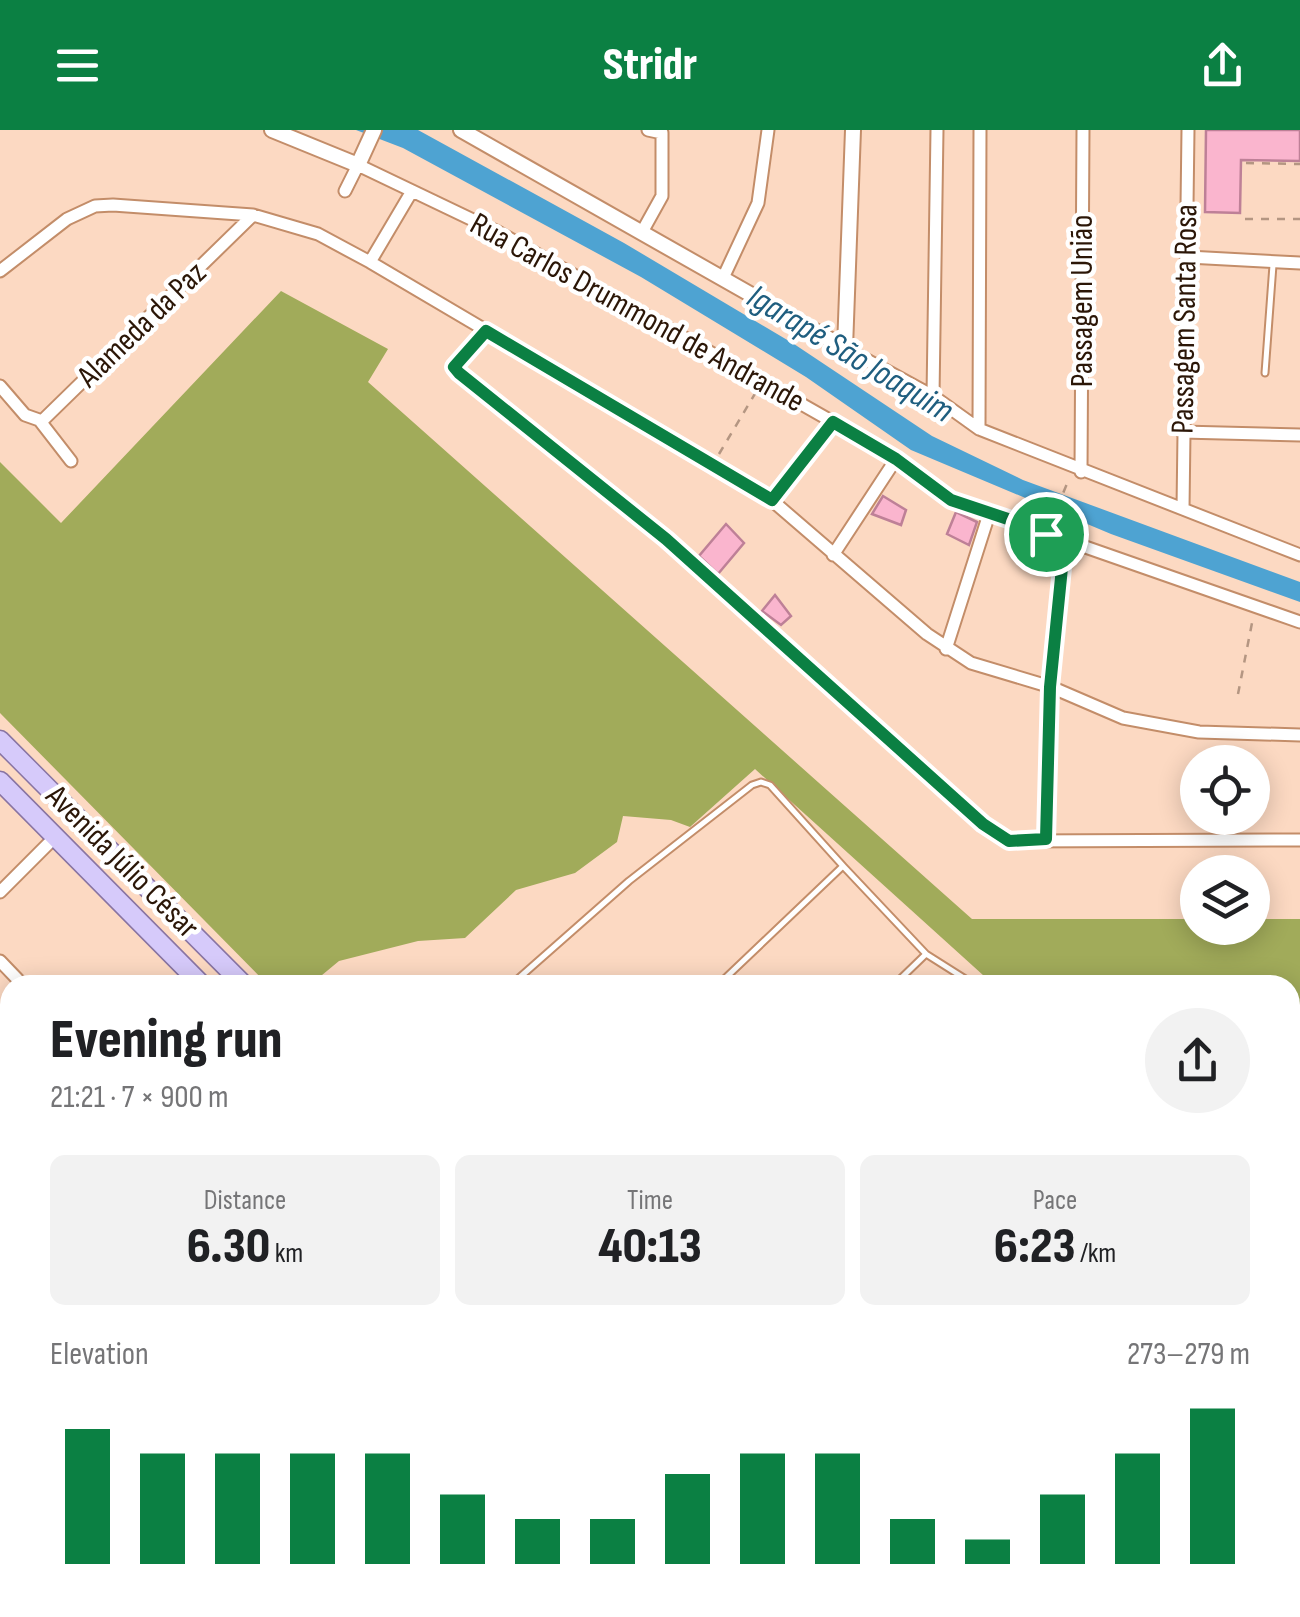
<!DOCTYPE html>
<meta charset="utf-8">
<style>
:root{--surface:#fff;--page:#f2f2f2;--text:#202124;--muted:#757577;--accent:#0b8043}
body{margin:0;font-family:"Sofia Sans Condensed",sans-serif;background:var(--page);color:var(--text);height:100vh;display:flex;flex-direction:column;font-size:38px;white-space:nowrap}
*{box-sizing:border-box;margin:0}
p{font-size:32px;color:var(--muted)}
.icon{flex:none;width:55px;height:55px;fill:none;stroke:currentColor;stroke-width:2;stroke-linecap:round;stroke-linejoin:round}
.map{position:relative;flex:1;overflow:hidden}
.drawer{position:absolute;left:0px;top:845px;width:1300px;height:642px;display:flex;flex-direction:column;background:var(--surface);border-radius:30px 30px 0 0;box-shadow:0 5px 25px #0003}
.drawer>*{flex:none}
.tools{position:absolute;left:1180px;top:615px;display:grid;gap:20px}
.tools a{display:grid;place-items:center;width:90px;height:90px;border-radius:50%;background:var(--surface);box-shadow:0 5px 25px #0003;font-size:50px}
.pin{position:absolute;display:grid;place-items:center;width:85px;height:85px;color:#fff;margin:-42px;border:5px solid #fff;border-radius:50%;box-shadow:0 2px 10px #0007}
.round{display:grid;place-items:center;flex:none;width:105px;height:105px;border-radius:52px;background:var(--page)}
.head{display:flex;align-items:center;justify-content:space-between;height:170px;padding:0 50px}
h1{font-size:55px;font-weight:800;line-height:75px}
.stats{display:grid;grid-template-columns:repeat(3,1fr);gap:15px;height:170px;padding:10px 50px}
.stats div{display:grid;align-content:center;border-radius:15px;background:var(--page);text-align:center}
.stats b{font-size:50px;font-weight:800}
.stats small{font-size:28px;font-weight:400}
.stats p{font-size:28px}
.chart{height:280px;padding:20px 50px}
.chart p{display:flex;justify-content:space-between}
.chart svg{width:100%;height:180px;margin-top:10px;stroke:var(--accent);stroke-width:6}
header{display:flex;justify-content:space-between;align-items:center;height:130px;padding:0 50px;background:var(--accent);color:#fff;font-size:45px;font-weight:800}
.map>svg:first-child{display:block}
.built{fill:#fdcaa7}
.green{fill:#adb581}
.forest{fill:#a1ab5a}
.water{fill:#4ea3d2}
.building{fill:#fab5ce;stroke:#be8097;stroke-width:2.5}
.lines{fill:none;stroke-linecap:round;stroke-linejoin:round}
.service-casing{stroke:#c38d69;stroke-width:9}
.minor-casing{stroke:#c38d69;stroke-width:15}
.tertiary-casing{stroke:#c38d69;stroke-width:18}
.primary-casing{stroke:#8874a2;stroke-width:21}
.path{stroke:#b49682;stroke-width:2.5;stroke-dasharray:8 8;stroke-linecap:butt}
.service{stroke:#fff;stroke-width:5}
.minor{stroke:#fff;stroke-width:11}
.tertiary{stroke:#fff;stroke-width:14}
.primary{stroke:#d6cafa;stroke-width:18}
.route-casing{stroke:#fff;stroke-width:20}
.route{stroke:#0b8043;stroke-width:12}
.labels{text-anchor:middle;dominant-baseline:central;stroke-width:9;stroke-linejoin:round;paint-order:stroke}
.street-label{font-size:32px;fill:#2b1607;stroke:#fff}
.water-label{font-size:35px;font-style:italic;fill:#1f5e7f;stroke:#fff}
</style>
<header><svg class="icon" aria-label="menu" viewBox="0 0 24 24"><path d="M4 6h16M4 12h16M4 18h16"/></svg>Stridr<svg class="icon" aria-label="share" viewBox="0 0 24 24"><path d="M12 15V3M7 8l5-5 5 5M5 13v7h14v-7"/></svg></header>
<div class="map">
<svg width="1300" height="1487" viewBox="0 0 1300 1487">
<rect width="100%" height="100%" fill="#fcd9c2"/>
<path class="built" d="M1290,1234H1300V1487H1079L1080,1478H1290Z"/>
<path class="green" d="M191,1478H495L506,1487H182Z
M530,1478H683L665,1487H552Z
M872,1478H1020L1013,1487H882Z"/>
<path class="forest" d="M281,161L388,219L368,252L972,789H1197L1198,798H1252L1253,789H1300V980H1290V855H994L755,639L690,697L671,690L623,686L617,712L575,743L516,760L465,808L418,811L339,831L310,855H268L0,583V332L61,393Z"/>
<path class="water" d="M356,0H418L624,113L794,214L932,306L1023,350L1300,452V472L1111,404L911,320L806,247L641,147L403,18Z"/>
<path class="building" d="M1206,0H1300V31L1241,30L1240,83L1205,82Z
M883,366L906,380L901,395L872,384Z
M956,382L977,392L969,415L947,404Z
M726,394L744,413L718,444L699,426Z
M775,465L791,486L781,495L762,481Z"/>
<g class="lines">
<defs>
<path id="service" d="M1265,243L1273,135
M773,368L831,294
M843,736L926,824
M511,855L629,751L752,655L761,652L770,655L843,736L718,855
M894,855L926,824L975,855"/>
<path id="minor" d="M345,61L358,35L498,102L833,292L896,329L951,370L1300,492
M642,102L662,66V3L648,0
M1188,127L1300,133
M370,132L412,61
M0,141L67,89L95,76L113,75L253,85L318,104L370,132L768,367L927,504L971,533L1051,557L1123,588L1199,602L1300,605
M723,148L758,73L768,0
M486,201L454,237L459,243L666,409L983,694L1009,711L1300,710
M845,218L933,266L979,299L1300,425
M0,256L25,285L42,291L253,85
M933,266L937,0
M40,291L71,331
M979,299L980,0
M1182,302L1300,305
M1081,342L1083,0
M1183,379L1188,0
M833,425L896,329
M946,519L990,381
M1046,709L1051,557L1065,408
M0,762L55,707
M0,831L23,855
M0,983L10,993
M0,1140L10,1130
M0,1176L10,1178
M1,1415L10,1386
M84,1478L93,1487"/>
<path id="tertiary" d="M272,0L358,35L374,0
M461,0L845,218L853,0"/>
<path id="primary" d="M0,610L244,855
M0,651L202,855
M1290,1191H1300
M1290,1217H1300
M516,1478L531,1487
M815,1478L824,1487
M854,1478L864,1487
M169,1487L178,1478
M694,1487L706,1482
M745,1487L751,1478
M1028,1487L1036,1478
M1062,1487L1068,1478"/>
</defs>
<use href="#service" class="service-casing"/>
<use href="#minor" class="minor-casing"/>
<use href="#tertiary" class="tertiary-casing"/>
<use href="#primary" class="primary-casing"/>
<path class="path" d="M1246,33L1300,34
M1245,89H1300
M719,324L756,262
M1051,392L1069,349
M1238,564L1253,488
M287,1478L297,1487"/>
<use href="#service" class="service"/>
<use href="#minor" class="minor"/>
<use href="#tertiary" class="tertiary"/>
<use href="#primary" class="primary"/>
</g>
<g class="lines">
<defs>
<path id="route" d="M486,201L772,370L833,292L896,329L951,370L1065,408L1050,557L1046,709L1009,711L983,694L666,409L459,243L454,237Z"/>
</defs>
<use href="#route" class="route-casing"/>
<use href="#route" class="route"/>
</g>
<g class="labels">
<g class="street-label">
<text transform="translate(1082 171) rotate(-90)">Passagem União</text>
<text transform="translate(637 183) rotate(29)">Rua Carlos Drummond de Andrande</text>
<text transform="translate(1185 189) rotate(-89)">Passagem Santa Rosa</text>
<text transform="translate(142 195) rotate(-44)">Alameda da Paz</text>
<text transform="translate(122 732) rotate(45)">Avenida Júlio César</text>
</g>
<g class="water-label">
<text transform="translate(850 224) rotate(31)">Igarapé São Joaquim</text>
</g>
</g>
</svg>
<div class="tools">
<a><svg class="icon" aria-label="locate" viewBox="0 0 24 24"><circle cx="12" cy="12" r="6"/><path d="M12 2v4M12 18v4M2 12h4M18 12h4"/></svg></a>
<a><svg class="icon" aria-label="layers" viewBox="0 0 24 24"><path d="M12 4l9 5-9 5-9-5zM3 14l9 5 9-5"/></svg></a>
</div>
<div class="pin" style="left:1046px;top:404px;background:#1e9e55"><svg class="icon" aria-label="arrive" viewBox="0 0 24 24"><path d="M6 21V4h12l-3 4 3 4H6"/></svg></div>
<section class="drawer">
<div class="head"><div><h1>Evening run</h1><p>21:21 · 7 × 900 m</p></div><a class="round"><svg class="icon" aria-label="share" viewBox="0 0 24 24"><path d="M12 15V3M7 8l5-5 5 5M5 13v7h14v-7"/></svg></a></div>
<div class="stats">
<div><p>Distance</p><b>6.30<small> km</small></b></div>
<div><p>Time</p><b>40:13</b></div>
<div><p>Pace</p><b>6:23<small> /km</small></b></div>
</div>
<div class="chart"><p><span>Elevation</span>273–279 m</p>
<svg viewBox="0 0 160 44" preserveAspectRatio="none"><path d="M5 44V11M15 44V17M25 44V17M35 44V17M45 44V17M55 44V27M65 44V33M75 44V33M85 44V22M95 44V17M105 44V17M115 44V33M125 44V38M135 44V27M145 44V17M155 44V6"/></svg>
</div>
</section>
</div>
